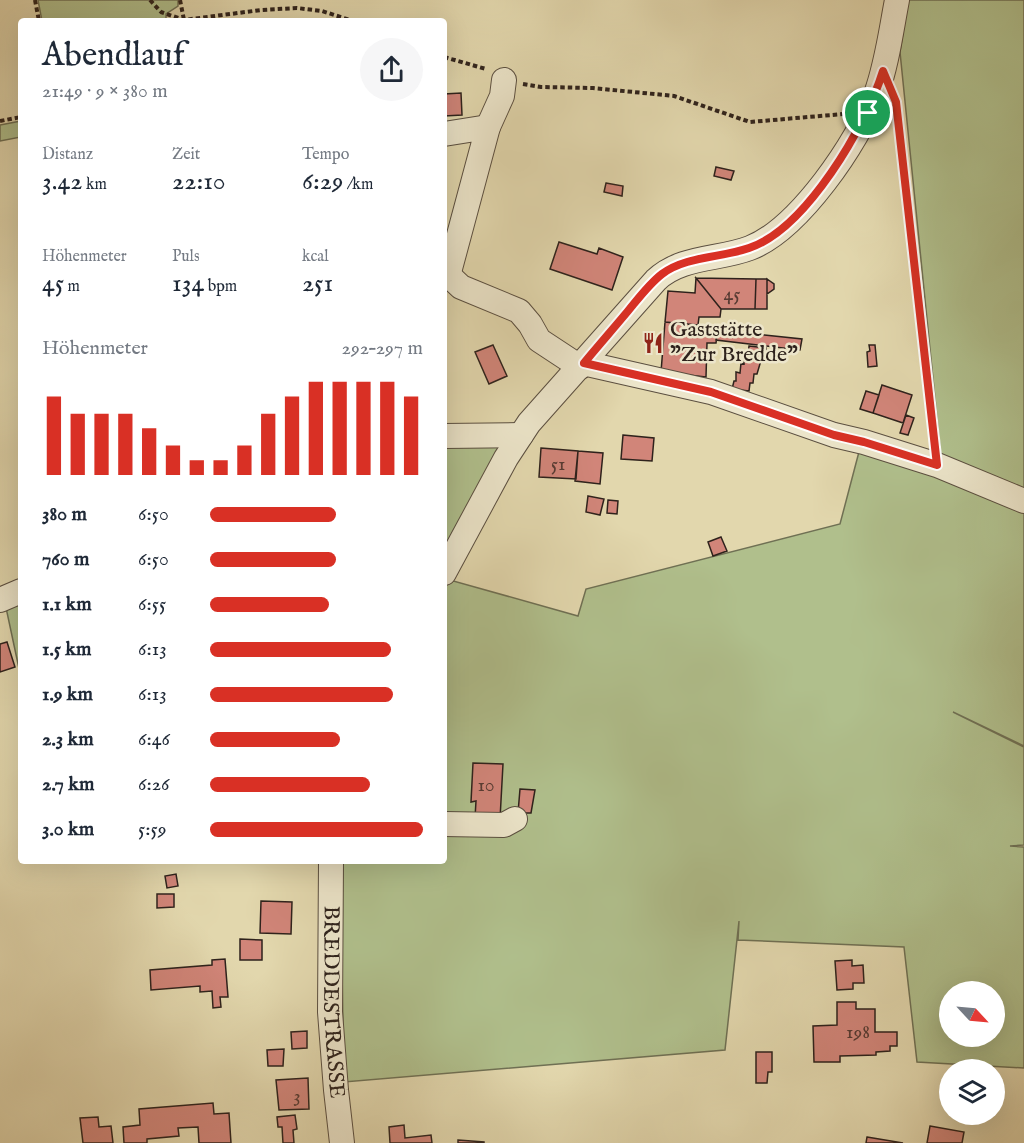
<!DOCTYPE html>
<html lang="de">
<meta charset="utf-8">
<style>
:root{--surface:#fff;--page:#f6f6f7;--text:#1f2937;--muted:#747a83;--accent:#d93025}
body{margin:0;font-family:"IM FELL English",serif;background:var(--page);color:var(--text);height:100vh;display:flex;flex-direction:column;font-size:22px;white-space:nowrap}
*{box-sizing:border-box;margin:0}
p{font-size:20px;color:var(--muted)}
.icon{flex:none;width:33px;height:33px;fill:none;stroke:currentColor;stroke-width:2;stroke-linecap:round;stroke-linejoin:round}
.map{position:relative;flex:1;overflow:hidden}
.details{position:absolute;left:18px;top:18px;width:429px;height:846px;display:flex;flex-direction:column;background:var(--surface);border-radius:6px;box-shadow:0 6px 24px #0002}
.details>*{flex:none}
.needle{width:39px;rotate:116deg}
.tools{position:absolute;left:939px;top:981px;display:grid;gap:12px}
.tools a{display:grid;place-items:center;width:66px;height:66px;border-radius:50%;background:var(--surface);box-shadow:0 6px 24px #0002;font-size:30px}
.pin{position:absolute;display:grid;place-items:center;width:51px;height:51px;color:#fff;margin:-26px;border:3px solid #fff;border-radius:50%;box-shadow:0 2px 6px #0007}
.round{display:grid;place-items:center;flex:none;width:63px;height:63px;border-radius:32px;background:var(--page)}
.summary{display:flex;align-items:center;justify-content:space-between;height:102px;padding:0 24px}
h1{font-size:33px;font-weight:600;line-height:45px}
.stats{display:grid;grid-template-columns:repeat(3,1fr);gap:9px;height:102px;padding:6px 24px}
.stats div{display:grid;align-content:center}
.stats b{font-size:26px;font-weight:600}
.stats small{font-size:16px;font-weight:400}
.stats p{font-size:16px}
.chart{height:168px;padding:12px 24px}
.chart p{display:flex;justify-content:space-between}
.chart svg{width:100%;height:108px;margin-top:6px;stroke:var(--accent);stroke-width:6}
ul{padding:0 24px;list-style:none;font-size:20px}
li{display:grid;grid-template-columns:96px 72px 1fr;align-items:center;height:45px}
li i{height:15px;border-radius:8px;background:var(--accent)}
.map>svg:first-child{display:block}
.green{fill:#b0bf8c;stroke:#6f7054;stroke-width:1.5;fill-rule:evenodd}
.building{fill:#d18579;stroke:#2e221c;stroke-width:1.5}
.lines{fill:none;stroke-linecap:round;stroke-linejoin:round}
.minor-casing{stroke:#5b4f40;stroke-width:26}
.path{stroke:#2e221c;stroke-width:4;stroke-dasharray:4.5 3;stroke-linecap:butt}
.minor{stroke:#ece5ca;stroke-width:24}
.route-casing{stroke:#fff;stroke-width:12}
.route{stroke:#d93025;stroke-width:8}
.labels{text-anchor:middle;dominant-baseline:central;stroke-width:5;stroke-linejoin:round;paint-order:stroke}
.number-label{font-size:20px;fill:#573b33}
.poi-label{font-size:22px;fill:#2e221c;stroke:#ece5ca;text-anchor:start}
.street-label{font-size:22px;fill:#2e221c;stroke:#ece5ca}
</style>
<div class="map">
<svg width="1024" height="1143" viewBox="0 0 1024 1143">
<rect width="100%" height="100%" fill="#e2d7ad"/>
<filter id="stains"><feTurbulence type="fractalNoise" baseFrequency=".00333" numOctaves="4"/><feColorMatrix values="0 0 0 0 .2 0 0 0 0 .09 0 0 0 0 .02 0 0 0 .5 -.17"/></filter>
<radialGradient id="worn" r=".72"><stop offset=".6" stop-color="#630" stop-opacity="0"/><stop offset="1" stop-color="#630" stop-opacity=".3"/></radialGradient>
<path class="green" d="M38,0H178V6L166,14V21H42Z
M908,0H1024V746L953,712L1024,747V845L1010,846L1024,847V1068L917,1062L904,947L738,940L739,921L725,1050L344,1082L340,861H444V587L450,580L578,616L586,589L840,524L860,448L940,472V448L900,52ZM950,992H994V1036H950Z
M21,121V137L0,141V125Z
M444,438L507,440L444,559Z
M21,594V678L5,603Z"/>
<path class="building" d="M461,93L462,115L444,116V94Z
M716,167L734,171L731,180L714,176Z
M606,183L623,186L622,196L604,192Z
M559,242L597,254L599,248L623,257L612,290L550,269Z
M696,278L756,279L755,309H721Z
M696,278L721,309L720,317H699L698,325L665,322L668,291L695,293Z
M756,279H767V309H755Z
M767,279L774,284V289L767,294Z
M665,322L718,327L716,343H707L706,377L661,372Z
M717,330L802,339L800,350L716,340Z
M493,345L507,376L489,384L475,352Z
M869,345H875L877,366L868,367L867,352L870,351Z
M749,346L766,348L765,357H762L757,374H754L753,383H750L749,391L732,389L734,381H736V372L740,373L741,363L744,364V355H748Z
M882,385L912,395L903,423L873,413Z
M866,391L879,395L873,413L860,409Z
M906,415L914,418L908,435L900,433Z
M623,435L654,438L652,461L621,459Z
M541,448L578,451L576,479L539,477Z
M578,451L603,453L600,484L575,481Z
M588,496L604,499L600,515L586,512Z
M608,500L618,501L617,514L607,513Z
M721,537L727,551L713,556L708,542Z
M7,642L15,667L0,672V644Z
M473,763L503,764L500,819L475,818L476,801L471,802Z
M520,789L535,790L531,813H518Z
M176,874L178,886L167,888L165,876Z
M157,894H174V907L157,908Z
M261,901L292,902L291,934L260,933Z
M240,939L262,940V960H240Z
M225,959L228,997H220L221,1007L213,1008L212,991L200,992V986L151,990L150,970L212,965V960Z
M852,960V966L863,965L864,983H853V989L837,990L835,961Z
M837,1002H856V1009H875V1032H897V1046H890V1051L876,1052V1055L840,1056V1062H814L813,1026L837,1025Z
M307,1031V1048L292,1049L291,1032Z
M284,1049L283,1066H268L267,1050Z
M756,1052H772V1072H768L767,1083H756Z
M308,1078L309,1109L279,1110L276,1080Z
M213,1103L214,1114L229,1113L231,1143H199L198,1127L178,1128L179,1136L147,1139V1143H124L123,1127L140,1125L139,1109Z
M295,1115L297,1129L293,1130L294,1143H283L282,1127H278L277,1117Z
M98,1117L99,1127L111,1126L113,1143H83L80,1118Z
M404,1125L405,1138L431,1135L432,1143H390L389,1127Z
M930,1126L964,1132L962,1143H927Z
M867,1137L903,1143H866Z
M458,1140L484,1142V1143H458Z"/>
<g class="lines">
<defs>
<g id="minor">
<path d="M488,127L502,96L504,80"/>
<path d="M444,134L488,127L448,276"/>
<path d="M444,271L461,287L519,311L530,324L539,340L580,367"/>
<path d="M583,363L711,392L834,435L864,442L937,465L1024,501"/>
<path d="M444,436L521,435"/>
<path d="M444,573L506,458L529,423L656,280C681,256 719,260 750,248C799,229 858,142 876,94C887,64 891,31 897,0"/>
<path d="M0,600L21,591"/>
<path d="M444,824L504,825L515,819"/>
<path id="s1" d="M331,861L330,1012L336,1090L342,1143"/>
</g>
</defs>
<use href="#minor" class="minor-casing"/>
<path class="path" d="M35,0L39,21
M150,0L161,12L184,20L261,10L297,8L322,11L353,21
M180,0L184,20
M444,57L486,69
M523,84L541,87L593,88L674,96L750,122L843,114
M896,102L934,443
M0,121L21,117"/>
<use href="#minor" class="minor"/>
</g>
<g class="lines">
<defs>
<path id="route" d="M883,71L896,102L937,465L864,442L834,435L711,392L584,363C598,346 613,329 628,311C638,299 649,284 662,274C686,256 721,258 749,248C806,229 866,126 883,71Z"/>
</defs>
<use href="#route" class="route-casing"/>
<use href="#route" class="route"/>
</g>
<defs>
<symbol id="restaurant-bare" viewBox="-9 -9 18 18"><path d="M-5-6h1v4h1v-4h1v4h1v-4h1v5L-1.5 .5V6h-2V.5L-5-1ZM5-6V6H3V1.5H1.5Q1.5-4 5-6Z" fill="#8f2418" stroke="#ece5ca" stroke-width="2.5" paint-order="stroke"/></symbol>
</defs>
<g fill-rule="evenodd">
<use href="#restaurant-bare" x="638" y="328" width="30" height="30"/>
</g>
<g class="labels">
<g class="number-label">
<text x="732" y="294">45</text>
<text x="558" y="464">51</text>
<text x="486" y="785">10</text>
<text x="858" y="1032">198</text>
<text x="297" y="1096">3</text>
</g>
<g class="poi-label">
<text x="670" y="330">Gaststätte<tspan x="670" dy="25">"Zur Bredde"</tspan></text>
</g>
<g class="street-label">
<text stroke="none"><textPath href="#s1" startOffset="141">BREDDESTRASSE</textPath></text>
</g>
</g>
<rect width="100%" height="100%" filter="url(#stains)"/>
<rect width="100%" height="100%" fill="url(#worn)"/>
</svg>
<div class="tools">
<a><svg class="needle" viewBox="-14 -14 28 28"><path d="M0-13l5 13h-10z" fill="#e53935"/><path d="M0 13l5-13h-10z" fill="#747a83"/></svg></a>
<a><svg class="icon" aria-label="layers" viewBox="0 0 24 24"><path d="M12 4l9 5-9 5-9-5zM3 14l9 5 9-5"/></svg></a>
</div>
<div class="pin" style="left:868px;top:113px;background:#1e9e55"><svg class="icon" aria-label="arrive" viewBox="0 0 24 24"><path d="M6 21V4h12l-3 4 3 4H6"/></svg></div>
<section class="details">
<div class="summary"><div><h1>Abendlauf</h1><p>21:49 · 9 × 380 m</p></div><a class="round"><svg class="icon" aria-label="share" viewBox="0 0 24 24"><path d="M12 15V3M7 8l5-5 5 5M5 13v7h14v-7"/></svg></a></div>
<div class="stats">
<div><p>Distanz</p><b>3.42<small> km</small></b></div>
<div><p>Zeit</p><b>22:10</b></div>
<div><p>Tempo</p><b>6:29<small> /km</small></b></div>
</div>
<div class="stats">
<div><p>Höhenmeter</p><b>45<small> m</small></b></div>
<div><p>Puls</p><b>134<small> bpm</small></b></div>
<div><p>kcal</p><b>251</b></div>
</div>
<div class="chart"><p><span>Höhenmeter</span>292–297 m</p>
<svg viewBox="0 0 160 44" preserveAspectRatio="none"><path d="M5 44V12M15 44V19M25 44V19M35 44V19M45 44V25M55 44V32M65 44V38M75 44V38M85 44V32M95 44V19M105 44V12M115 44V6M125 44V6M135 44V6M145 44V6M155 44V12"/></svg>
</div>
<ul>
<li><b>380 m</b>6:50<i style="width:59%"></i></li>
<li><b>760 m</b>6:50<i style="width:59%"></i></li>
<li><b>1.1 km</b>6:55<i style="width:56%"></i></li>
<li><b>1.5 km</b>6:13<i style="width:85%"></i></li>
<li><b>1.9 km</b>6:13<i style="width:86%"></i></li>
<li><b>2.3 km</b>6:46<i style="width:61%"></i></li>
<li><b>2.7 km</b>6:26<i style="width:75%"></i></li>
<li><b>3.0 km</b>5:59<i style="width:100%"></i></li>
</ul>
</section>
</div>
